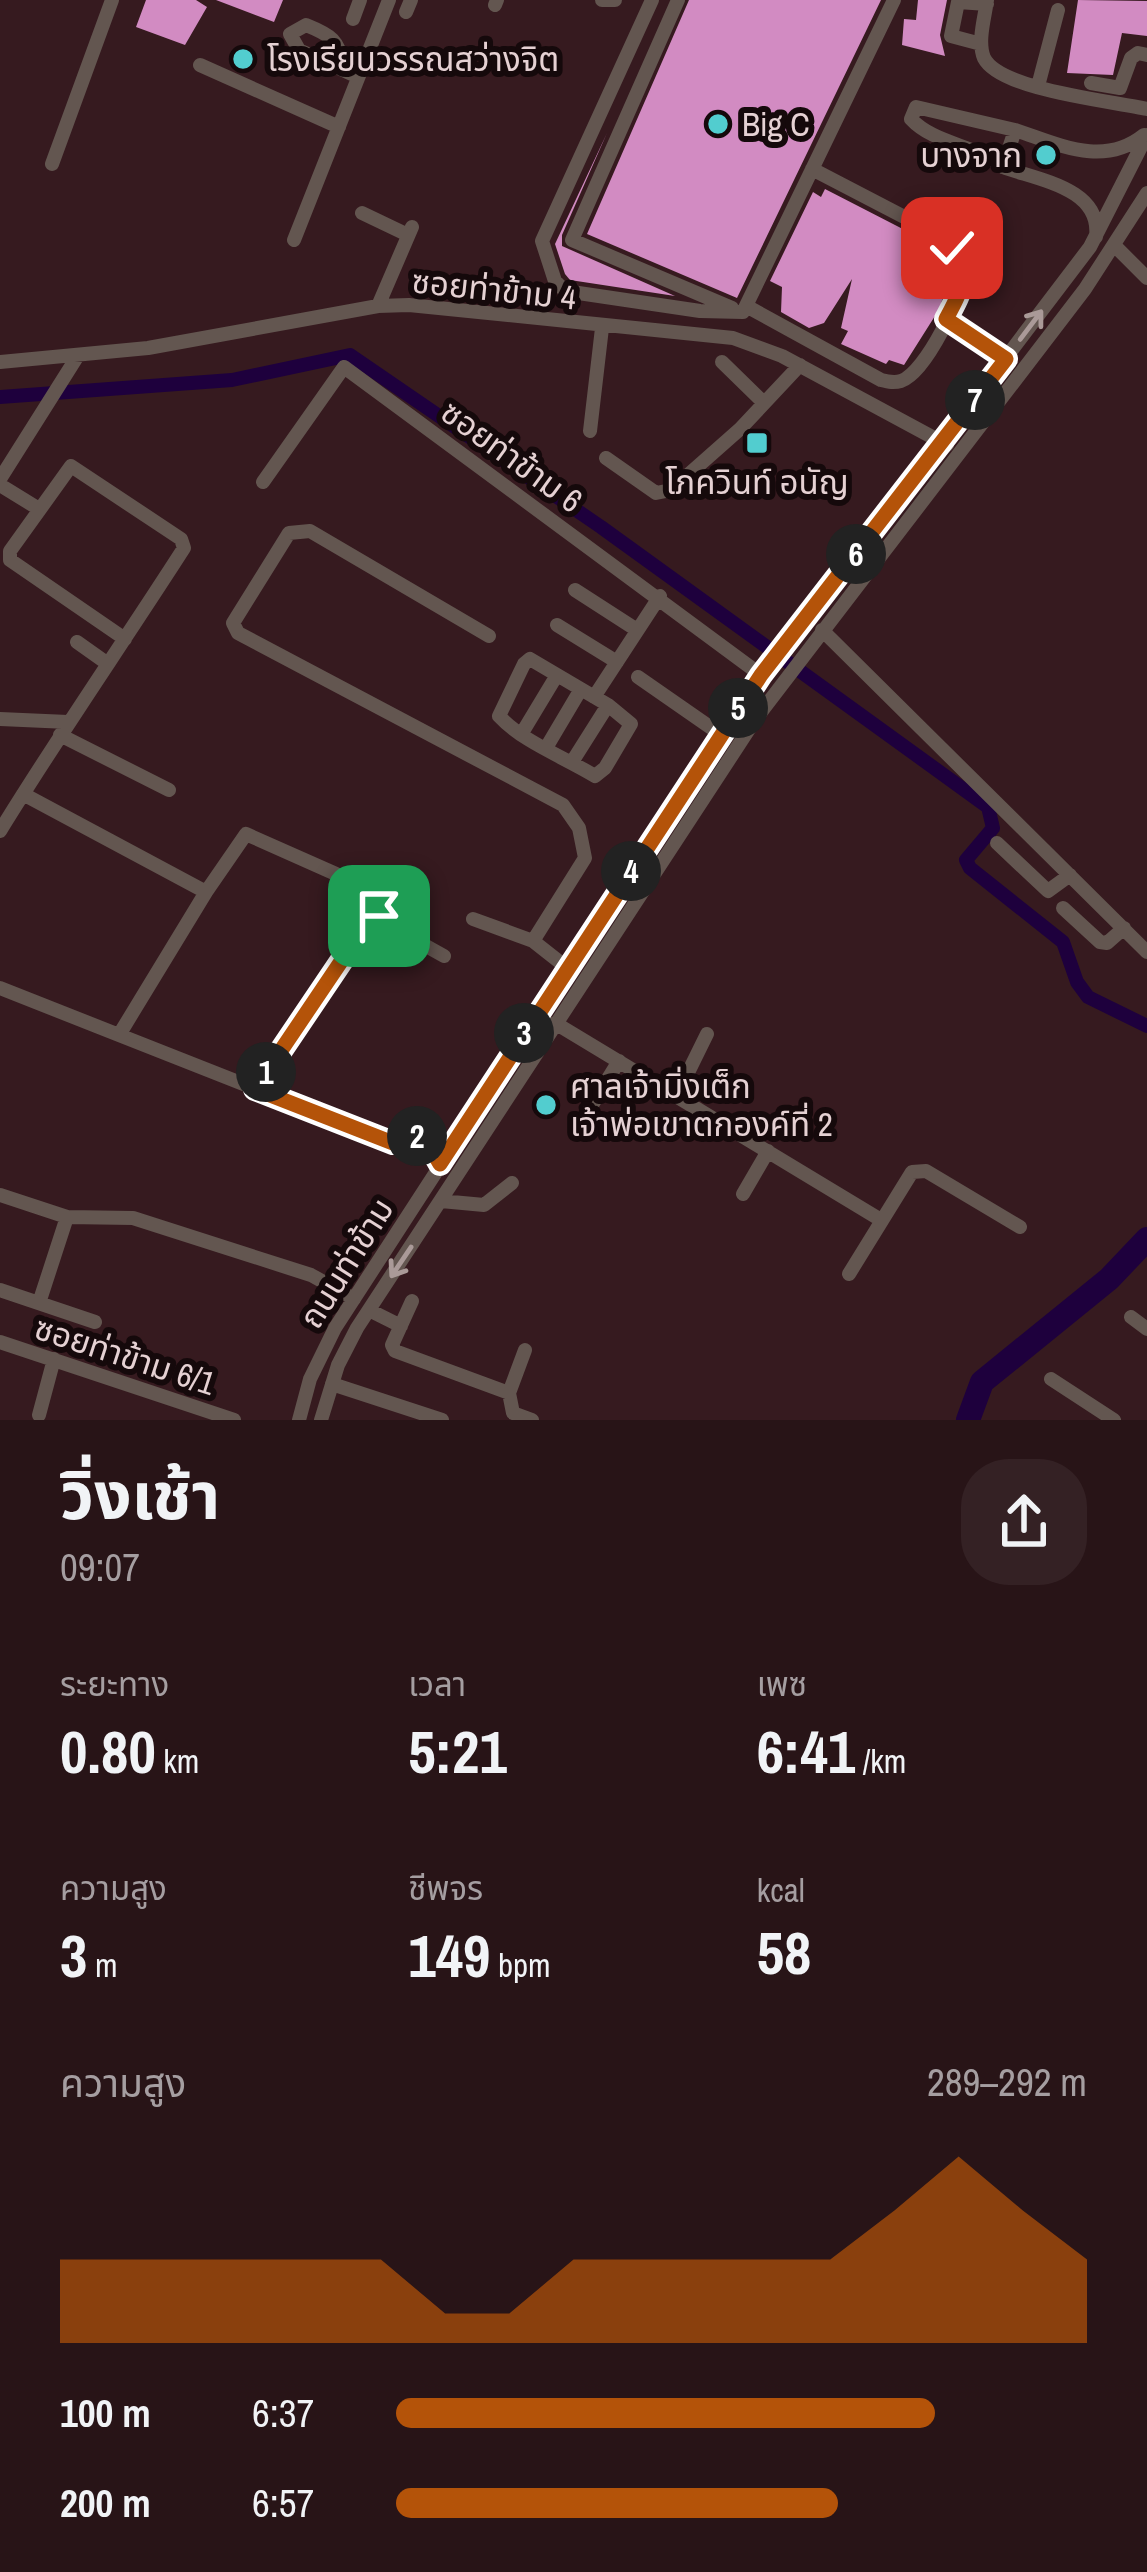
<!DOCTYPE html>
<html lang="th">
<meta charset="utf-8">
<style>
:root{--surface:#281417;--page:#342124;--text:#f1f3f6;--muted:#a59ea1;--accent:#b45309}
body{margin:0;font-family:"Archivo Narrow","Noto Sans Thai",sans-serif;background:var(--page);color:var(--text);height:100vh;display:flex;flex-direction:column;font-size:45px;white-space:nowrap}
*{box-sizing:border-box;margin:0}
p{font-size:39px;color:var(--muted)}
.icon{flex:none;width:66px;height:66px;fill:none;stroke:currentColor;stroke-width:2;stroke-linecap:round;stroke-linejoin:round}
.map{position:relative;height:1420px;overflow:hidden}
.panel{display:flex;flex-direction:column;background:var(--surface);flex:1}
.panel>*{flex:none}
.pin{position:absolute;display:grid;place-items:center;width:102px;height:102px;color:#fff;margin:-51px;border-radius:24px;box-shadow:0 6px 18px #0006}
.km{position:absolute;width:60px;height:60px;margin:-30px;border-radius:50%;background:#222;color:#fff;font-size:33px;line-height:60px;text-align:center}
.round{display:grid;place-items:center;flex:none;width:126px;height:126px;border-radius:48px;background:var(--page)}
.overview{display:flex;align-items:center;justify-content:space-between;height:204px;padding:0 60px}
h1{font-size:66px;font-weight:700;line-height:90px}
.metrics{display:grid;grid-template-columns:repeat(3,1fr);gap:18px;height:204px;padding:12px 60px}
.metrics div{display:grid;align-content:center}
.metrics b{font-size:60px;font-weight:700}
.metrics small{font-size:33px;font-weight:400}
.metrics p{font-size:33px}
.chart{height:336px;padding:24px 60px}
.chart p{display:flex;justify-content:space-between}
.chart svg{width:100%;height:216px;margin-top:12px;fill:var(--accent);opacity:.7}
ul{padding:0 60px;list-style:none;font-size:39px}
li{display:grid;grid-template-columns:192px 144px 1fr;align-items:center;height:90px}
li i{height:30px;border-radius:15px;background:var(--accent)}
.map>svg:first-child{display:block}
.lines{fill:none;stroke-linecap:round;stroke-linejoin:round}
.canal{stroke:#1e003d;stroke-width:14}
.river{stroke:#1e003d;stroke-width:24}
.building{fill:#d28bc2}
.minor{stroke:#635650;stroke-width:14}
.oneway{stroke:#aa9a98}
.route-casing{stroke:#fff;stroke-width:24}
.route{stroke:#b45309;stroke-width:15}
.poi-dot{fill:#52cdcf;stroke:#15090b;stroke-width:4.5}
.labels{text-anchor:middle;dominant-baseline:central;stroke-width:12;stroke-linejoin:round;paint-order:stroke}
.poi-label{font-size:33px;fill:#e5d1d3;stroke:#15090b;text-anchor:start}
.street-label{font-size:33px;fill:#e5d1d3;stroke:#15090b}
</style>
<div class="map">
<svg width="1147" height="1420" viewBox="0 0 1147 1420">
<rect width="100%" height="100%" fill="#361a1f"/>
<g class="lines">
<path class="canal" d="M0,397L232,380L350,355L601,527L988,807L993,828L966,860L970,868L1063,942L1077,982L1088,997L1147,1026"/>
<path class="river" d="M968,1420L982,1382L1109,1279L1147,1239"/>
</g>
<path class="building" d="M146,0H196L207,7L185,45L136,27Z
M216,0H283L274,22Z
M689,0H881L737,298L587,234Z
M918,0H947L940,35L945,56L902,45L904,19L916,20Z
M1078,0L1147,1V36L1122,33L1113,75L1067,73Z
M607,133L562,235V246L675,296L570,280L565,274L555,244Z
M825,189L930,243L951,265L940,308L904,365L889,360L886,364L841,344L848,331L841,328L852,279L824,323L809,328L781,312L782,287L770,281L813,192L821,197Z"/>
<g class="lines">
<path class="minor" d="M602,0H615
M652,0L542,241L555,281L565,291L700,311L743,312L894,0
M678,0L572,240L732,308
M987,0C985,17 977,41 984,58C1000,90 1111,101 1147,109
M495,5L497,0
M406,12L411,0
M353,19L360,0
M981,44L951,36L958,2L987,4
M200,65L339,127
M344,67C339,40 331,35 306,25L290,34L299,50L358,77
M1091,83L1120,88L1131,58L1138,53L1147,55
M1038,86L1058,10
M52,164L112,0
M1003,167C976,145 934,144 911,119L916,107L1015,130
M362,213L408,235
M1096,237C1102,188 1038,180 1003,167L1015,130C1058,144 1103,168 1144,135
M294,240L389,0
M1115,246L1147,278
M378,306L412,227
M748,307L881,380C889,382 894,383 901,381C926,372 964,294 964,269L961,259L937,234L812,169
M947,319L1006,359
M0,362L148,348L378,306L409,305L733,338L782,356L947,445
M722,362L764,403
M590,431L602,328
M606,458L656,493L671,490L740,429L800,365
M0,479L77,357
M263,482L344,367L761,675
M0,485L39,509
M575,590L637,630
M557,625L617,662
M822,630L1147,952
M489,636L310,531L289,533L233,623L238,633L563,805L579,828L585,858L533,941
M77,642L108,664
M638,677L720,734
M594,697L660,596
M0,719L68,722
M522,733L557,675
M60,735L169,790
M546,748L581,689
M572,762L608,705L530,659L524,664L499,716C523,742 564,757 595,776L605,768L631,724L608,705
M0,831C59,735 123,643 184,548L181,539L71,466L10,551V560L125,639
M997,843L1048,891L1070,875
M206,892L246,834L336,874
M1063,908L1100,942L1107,943L1124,928
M473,919L533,941L566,967
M0,988L119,1035L206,892L23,794
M555,1023L881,1220
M119,1035L393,1143L417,1136L426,1140L440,1164
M255,1089L374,917L444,956
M676,1097L707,1034
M587,1113L619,1061
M743,1194L768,1151
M0,1195L67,1217L133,1218L311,1275L354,1299
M441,1201L484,1205L512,1183
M849,1274L912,1172L926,1171L1020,1227
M0,1290L95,1322
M412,1301L392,1345L395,1351L509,1393L525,1350
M39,1303L67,1217
M369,1310L401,1326
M1131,1317L1147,1329
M0,1342L234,1420
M1051,1379L1114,1420
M332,1384L442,1420
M509,1393L513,1413L532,1420
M39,1415L54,1359
M299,1420L310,1379L335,1328L720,734L1090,247L1147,135
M321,1420L338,1365L357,1328L755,720L1085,289L1147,193"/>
</g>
<defs><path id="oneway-shaft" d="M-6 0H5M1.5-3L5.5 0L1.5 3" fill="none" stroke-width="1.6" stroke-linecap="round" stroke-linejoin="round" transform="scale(3)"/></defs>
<g class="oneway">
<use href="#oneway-shaft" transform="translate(1031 325) rotate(-53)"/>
<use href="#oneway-shaft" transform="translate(401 1262) rotate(124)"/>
</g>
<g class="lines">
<defs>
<path id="route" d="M379,916L365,926L255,1089L393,1143L417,1136L426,1140L440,1164L761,675L1006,359L946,319C960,293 972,273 952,248"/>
</defs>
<use href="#route" class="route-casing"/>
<use href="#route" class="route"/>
</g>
<g class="poi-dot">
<circle cx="243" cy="59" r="12"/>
<circle cx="718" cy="124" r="12"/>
<circle cx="1046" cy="155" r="12"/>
<rect x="745" y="431" width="24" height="24" rx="6"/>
<circle cx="546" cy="1105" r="12"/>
</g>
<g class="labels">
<g class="poi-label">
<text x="267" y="59">โรงเรียนวรรณสว่างจิต</text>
<text x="742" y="124">Big C</text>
<text x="1022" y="155" text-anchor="end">บางจาก</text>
<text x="757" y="482" text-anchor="middle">โภควินท์ อนัญ</text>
<text x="570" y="1086">ศาลเจ้ามิ่งเต็ก<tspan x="570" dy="38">เจ้าพ่อเขาตกองค์ที่ 2</tspan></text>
</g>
<g class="street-label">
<text transform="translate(494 289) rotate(6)">ซอยท่าข้าม 4</text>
<text transform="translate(512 456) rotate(36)">ซอยท่าข้าม 6</text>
<text transform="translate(346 1263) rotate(-58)">ถนนท่าข้าม</text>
<text transform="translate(125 1355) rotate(18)">ซอยท่าข้าม 6/1</text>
</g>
</g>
</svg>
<div class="pin" style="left:379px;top:916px;background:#1e9e55"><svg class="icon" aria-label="arrive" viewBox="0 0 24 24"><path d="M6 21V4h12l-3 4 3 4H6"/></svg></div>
<div class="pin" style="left:952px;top:248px;background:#d93025"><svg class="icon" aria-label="check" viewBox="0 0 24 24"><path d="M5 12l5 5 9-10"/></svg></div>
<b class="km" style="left:266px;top:1072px">1</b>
<b class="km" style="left:417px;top:1136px">2</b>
<b class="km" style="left:524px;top:1033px">3</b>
<b class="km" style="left:631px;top:871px">4</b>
<b class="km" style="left:738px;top:708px">5</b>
<b class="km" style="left:856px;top:554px">6</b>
<b class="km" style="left:975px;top:400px">7</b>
</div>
<section class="panel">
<div class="overview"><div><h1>วิ่งเช้า</h1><p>09:07</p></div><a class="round"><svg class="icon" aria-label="share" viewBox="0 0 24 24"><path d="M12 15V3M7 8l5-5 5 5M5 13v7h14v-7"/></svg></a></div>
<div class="metrics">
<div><p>ระยะทาง</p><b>0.80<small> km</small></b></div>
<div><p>เวลา</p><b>5:21</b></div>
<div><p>เพซ</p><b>6:41<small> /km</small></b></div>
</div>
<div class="metrics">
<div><p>ความสูง</p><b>3<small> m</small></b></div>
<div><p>ชีพจร</p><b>149<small> bpm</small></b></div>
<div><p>kcal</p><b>58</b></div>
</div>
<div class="chart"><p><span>ความสูง</span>289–292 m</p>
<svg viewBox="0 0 160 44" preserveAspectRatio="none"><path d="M0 44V27L10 27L20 27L30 27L40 27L50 27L60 38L70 38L80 27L90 27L100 27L110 27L120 27L130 17L140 6L150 17L160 27V44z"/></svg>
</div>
<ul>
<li><b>100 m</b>6:37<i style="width:78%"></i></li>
<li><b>200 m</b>6:57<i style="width:64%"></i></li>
</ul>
</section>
